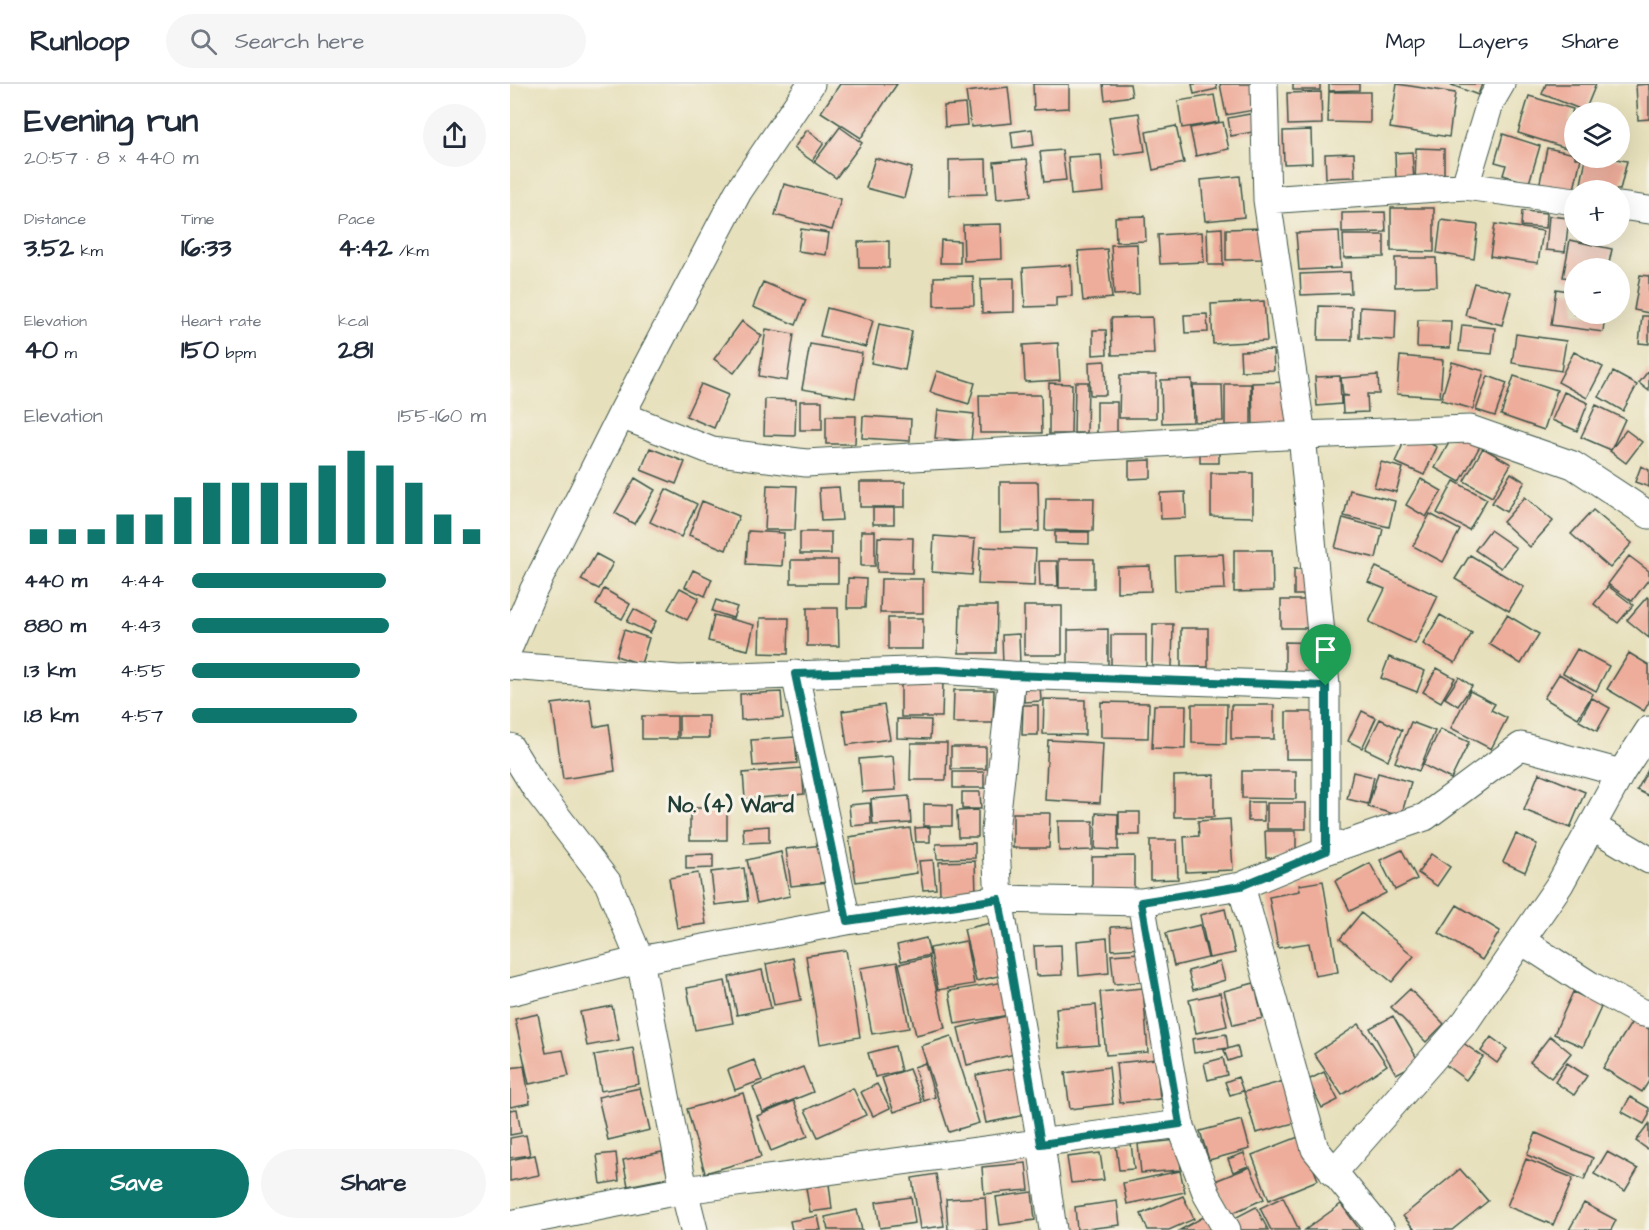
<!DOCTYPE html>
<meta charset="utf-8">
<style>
:root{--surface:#fff;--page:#f6f6f7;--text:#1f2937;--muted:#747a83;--line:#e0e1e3;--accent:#0f766e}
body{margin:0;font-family:"Architects Daughter",sans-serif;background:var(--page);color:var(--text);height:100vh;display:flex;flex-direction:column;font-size:22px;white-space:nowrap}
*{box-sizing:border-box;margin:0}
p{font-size:20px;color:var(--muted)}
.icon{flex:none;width:33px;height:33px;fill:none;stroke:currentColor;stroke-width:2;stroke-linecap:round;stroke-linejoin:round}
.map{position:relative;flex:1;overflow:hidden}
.sheet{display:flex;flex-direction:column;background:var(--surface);width:510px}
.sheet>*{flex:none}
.controls{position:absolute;left:1054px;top:18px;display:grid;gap:12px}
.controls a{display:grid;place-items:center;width:66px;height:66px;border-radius:50%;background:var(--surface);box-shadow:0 6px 24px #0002;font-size:30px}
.pin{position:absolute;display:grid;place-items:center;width:51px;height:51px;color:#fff;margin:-62px -26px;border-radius:50% 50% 50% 0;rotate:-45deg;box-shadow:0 0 6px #0007}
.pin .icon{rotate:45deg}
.round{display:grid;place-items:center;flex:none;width:63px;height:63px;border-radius:32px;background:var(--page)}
.headline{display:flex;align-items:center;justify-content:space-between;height:102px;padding:0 24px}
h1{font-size:33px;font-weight:700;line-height:45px}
.metrics{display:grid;grid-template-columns:repeat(3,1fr);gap:9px;height:102px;padding:6px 24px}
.metrics div{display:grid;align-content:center}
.metrics b{font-size:26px;font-weight:700}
.metrics small{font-size:16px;font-weight:400}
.metrics p{font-size:16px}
.chart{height:168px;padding:12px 24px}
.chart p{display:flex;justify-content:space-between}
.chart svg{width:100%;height:108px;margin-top:6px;stroke:var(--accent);stroke-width:6}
.cta{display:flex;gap:12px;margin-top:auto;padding:12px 24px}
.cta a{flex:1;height:69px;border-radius:36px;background:var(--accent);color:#fff;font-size:24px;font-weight:700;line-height:69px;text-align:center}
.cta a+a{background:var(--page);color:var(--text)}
ul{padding:0 24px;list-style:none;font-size:20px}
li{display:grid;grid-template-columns:96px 72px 1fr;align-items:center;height:45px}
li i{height:15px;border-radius:8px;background:var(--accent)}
header{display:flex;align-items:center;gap:36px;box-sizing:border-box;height:84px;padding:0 30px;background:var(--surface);border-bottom:2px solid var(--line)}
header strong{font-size:28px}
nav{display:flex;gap:33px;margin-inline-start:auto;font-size:21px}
.search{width:420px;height:54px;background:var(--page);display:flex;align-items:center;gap:15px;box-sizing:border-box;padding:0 21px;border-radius:33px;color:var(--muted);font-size:22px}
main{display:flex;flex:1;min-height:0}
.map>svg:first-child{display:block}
.building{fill:#eead9b}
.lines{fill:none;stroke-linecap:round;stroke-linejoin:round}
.street-casing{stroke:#3d5548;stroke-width:29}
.street{stroke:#fff;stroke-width:27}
.route-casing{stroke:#fff;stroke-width:12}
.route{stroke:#0f766e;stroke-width:8}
.labels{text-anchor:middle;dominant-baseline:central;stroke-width:6;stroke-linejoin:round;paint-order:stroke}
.quarter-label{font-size:21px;font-weight:bold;fill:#1f3d34;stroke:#f7f3e8}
</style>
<header>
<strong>Runloop</strong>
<div class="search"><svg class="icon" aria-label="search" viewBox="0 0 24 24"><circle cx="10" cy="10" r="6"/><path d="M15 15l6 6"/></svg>Search here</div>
<nav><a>Map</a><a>Layers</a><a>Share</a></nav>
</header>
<main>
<section class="sheet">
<div class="headline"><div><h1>Evening run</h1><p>20:57 · 8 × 440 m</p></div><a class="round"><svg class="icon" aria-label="share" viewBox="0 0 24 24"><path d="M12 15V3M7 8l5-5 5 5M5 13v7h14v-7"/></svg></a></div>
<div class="metrics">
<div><p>Distance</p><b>3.52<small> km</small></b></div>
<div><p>Time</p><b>16:33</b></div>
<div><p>Pace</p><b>4:42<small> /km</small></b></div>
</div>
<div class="metrics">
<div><p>Elevation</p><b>40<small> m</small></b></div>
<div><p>Heart rate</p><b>150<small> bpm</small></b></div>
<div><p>kcal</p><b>281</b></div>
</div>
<div class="chart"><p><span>Elevation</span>155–160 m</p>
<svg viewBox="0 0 160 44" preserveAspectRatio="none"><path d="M5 44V38M15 44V38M25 44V38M35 44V32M45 44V32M55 44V25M65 44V19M75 44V19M85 44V19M95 44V19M105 44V12M115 44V6M125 44V12M135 44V19M145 44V32M155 44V38"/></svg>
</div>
<ul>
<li><b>440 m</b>4:44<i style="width:66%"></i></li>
<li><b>880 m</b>4:43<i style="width:67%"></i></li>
<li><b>1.3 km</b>4:55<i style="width:57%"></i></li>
<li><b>1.8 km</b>4:57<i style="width:56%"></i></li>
</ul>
<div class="cta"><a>Save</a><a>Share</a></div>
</section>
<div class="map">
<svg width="1139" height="1146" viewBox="0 0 1139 1146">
<rect width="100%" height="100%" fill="#f7f3e8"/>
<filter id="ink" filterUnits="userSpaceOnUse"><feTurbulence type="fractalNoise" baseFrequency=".0167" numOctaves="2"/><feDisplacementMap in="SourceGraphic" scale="12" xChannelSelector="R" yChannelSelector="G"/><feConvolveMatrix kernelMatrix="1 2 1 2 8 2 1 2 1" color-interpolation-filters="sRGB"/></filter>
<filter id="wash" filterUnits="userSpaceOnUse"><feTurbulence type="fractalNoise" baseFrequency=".008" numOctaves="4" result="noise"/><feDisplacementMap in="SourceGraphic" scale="24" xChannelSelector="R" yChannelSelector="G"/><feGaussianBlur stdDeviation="1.35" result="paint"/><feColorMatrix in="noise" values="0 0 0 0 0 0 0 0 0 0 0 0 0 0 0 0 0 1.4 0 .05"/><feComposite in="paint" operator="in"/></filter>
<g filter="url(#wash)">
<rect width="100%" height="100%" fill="#e7e0bc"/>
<g id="blocks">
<path class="building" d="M330,0H387L351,54L311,28Z
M523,0H559V24L524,26Z
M593,0H620L622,12L595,16Z
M682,0H706L707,5L684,10Z
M710,0H745L750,25L716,31Z
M783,0H810V6H783Z
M819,0H849V6L819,7Z
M887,0L945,9L939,53L880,44Z
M939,0H972L968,11Z
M1036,0H1086L1075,27L1032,10Z
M1139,0V35L1128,36L1126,1Z
M498,3L502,39L461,43L456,8Z
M811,8L812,40L778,41L777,9Z
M819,8H860V39L818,38Z
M704,11L709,38L672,44L668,17Z
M1019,12L1063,25L1059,38L1065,40V58L1063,66L1008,49Z
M455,20L457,41L435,43L434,22Z
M629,29L635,67L605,71L599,33Z
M745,29L748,47L721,52L718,34Z
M713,38L719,65L686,72L680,44Z
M666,42L674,79L643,86L636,48Z
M330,43L352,59L326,94L304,78Z
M522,45L524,61L503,64L501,48Z
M297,46L314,59L302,77L284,64Z
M801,46L802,79L774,80L773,47Z
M993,50L1030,62L1019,99L993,91L996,81L985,78Z
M906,64L934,65V100H905Z
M1037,64L1065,70V74H1071L1063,110L1029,103Z
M552,66L556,96L534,98L530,68Z
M902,68L904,97L886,98L885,69Z
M844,69L845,93L816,94L815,70Z
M591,71L594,108L561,111L558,73Z
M365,74L402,84L394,114L356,104Z
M1076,74H1101L1117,77L1110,106L1070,105Z
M476,75L477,110L439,111V76Z
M517,75L521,112L487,115L484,78Z
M730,92L734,133L695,137L691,96Z
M274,100L331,115L322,146L265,131Z
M881,124H924V168L881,167Z
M1012,127L1037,129L1036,144L1011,142Z
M875,128L876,148L832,149V129Z
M635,132L636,157L606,158L605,133Z
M1039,132L1059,134L1055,168L1036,166Z
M931,136L968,141L964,175L927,169Z
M491,140L492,175L454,177L453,141Z
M985,140L1033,147L1028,179L980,172Z
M712,144L713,181H698L697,145Z
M752,144V175L716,176V145Z
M291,145L319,149L316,171L288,167Z
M829,147L831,184L789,186L786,149Z
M692,148L694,178L650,180L648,151Z
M833,151H874V173L834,174Z
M431,156L450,157V179H430Z
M1060,156L1102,165L1098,184H1065V195L1053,193Z
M379,157V184H349L348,158Z
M627,160L629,210L604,211L601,161Z
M597,165L602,214L573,217L568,167Z
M885,174H926L927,202L885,203Z
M561,181L562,212L546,213V222L515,223L513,184Z
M840,188L841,209L791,211L790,190Z
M1130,191L1139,192V229L1124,226Z
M463,192L464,221L424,222V193Z
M504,194V228L472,229L471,195Z
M253,198L296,216L286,241L243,223Z
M964,199L1001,208L992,241L955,231Z
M1046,205L1065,208V230H1095L1093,248L1041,241Z
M754,217L757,257L703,260L701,220Z
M809,222L842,223V256H808Z
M850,223L886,225L885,256L849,254Z
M317,224L363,236L356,263L310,252Z
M697,230L698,248L675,249L674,231Z
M1132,232H1139V260L1129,259Z
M642,233L644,270L602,271L601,234Z
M908,236L941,237L940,264L907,263Z
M232,237L252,252L224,289L204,275Z
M369,240L402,247L395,286L361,279Z
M952,241L985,244L982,270L949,267Z
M256,245L284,250L277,297L249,292Z
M583,246H596L597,270L583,271Z
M1006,250L1056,257L1051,287L1002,279Z
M548,259L550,296L515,298L513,261Z
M300,260L352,269L345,314L292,305Z
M763,266L764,286L731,287L730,267Z
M1064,268L1093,283L1077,314L1048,298Z
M890,272L933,276L930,313L887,310Z
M595,277L596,311H580L579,278Z
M942,278L974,287L963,325L931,316Z
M1139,286V307L1129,299Z
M427,287L465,299L459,320L420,308Z
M1103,288L1127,301L1113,327L1089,313Z
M610,291H646V334H609Z
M868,291L869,310H857L858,328L833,329L832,312H839L833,311L831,294Z
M830,292L831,320L807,322L805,293Z
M978,292L997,299L985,332L966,326Z
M1004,292L1047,306L1034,346L991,331Z
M682,295L683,338L652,339L651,296Z
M565,298H578L577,349H564Z
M777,298L778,340L743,341L742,299Z
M539,299L562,300L561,350H539Z
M191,300L218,311L204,344L176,332Z
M715,300H741V341H715Z
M683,301H712L713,337L685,338Z
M1054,308L1078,319L1067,347L1042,336Z
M469,311H531L532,349H470Z
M255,315L286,316L285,352L254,351Z
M290,317H312V346H290Z
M587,318H607V356H587Z
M1086,321L1115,335L1101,366L1071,353Z
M428,326L464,330L461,357L425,354Z
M316,332H346L345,360H316Z
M353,332L401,335L400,357L352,354Z
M1116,346L1132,358L1116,379L1100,367Z
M945,348L970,362L950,398L925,384Z
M898,349L927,363L914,391L885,378Z
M140,364L175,378L166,400L131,386Z
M973,364L1001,380L982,413L954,397Z
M690,369H709V379H690Z
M641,376V394L619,395V377Z
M871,378L893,384L886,408L864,403Z
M1131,382L1139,386V403L1125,398Z
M701,389H743V433L701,432Z
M1001,389L1015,398L996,428L982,419Z
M125,394L145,406L124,440L105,429Z
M911,395L932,407L916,433L896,421Z
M944,397L977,415L959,446L927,429Z
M350,398H395V423H350Z
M490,398H528L529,447L490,448Z
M257,401L287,402L285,446H255Z
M329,403L332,436L311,437L309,404Z
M156,405L187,420L171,453L140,438Z
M840,406L885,417L879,443L834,432Z
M675,408L676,434L651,435L650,409Z
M1015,413L1043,437L1020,463L993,438Z
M536,414H584L583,447L535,446Z
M192,417L229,432L216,466L179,451Z
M363,424H384V440H363Z
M1083,426L1122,459L1100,484L1061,450Z
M920,430L950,446L933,478L903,462Z
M833,434L873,445L866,474L825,464Z
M980,446L1006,464L991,484L965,466Z
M238,447L274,449L272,482L236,480Z
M351,447H365V482H351Z
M290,448H321V470H290Z
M545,448H579V460L545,459Z
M424,452L465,455L462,491L422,488Z
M368,453L403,454L402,489L367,488Z
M470,463L526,465L524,502L468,500Z
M724,466H762L763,507L724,508Z
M86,470L103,479L89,505L71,496Z
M713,470L715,505L665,507L664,472Z
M960,471L1014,503L999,527L945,495Z
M1119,472L1139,487V495L1122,517L1098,500Z
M549,475H584V504H549Z
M281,476H328V499H281Z
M529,477H547L548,502H530Z
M640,482L641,507L607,508V483Z
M866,483L928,512L905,560L859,538L875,505L858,498Z
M784,485H801V511H784Z
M183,486L202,495L195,512L175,503Z
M338,494L356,495L355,524H337Z
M371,495H413V529H370Z
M1098,502L1123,521L1108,539L1084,520Z
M170,504L189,514L177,536L158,525Z
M94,505L120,520L112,535L86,521Z
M1137,513L1139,514V554L1117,536Z
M206,516L227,523L223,534L202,527Z
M771,516H804V544H771Z
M450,522H487L486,569H449Z
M514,522H552V571H514Z
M297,524H328L329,562H297Z
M124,525L146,537L140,549L117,538Z
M204,531L244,541L238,566L198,557Z
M930,531L962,549L945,579L913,560Z
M997,531L1029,550L1011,580L979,560Z
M250,534H279L278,570L249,569Z
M378,534H413V565H378Z
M643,540H663L662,583L642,582Z
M671,544H698V583H671Z
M598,545V582H558V546Z
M114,546L139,554L131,580L106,572Z
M509,550L510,581L493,582L492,551Z
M601,551H636V585H601Z
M775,558L808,559L807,592H775Z
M1067,565L1099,582L1086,607L1053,589Z
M1119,569L1139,581V618L1134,627L1097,605Z
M879,573L915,587L907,608L871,594Z
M927,584L945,594L931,618L913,608Z
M1049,590L1083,610L1068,634L1034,614Z
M949,593L962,602L948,622L935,614Z
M391,598H433L432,633H391Z
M514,601H530L531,617L514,618Z
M444,606H484L483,639H443Z
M960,607L985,620L981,626L997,634L981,665L941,644Z
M271,608L273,634L231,636L230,610Z
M1082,614L1100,624L1087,647L1069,637Z
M80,615L84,643L99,640L105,687L53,695L42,620Z
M534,615L575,616V651L533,650Z
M591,618L639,619L638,654L591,653Z
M682,620H717L716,660L682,659Z
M374,621L380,655L337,661L332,627Z
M513,621H528V651H512Z
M644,621H676L675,665L642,664Z
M721,621H764V655H721Z
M852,627L866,634L852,664L838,657Z
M776,628H806V675H776Z
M132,632H167V655H132Z
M169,632H199V654H169Z
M387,635L421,636L420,655L387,654Z
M870,635L892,646L878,676L855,665Z
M901,638L925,647L909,687L885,678Z
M930,645L959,658L941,695L913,681Z
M285,653L287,679L243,682L241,656Z
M538,656L593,659L590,719L535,716Z
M401,659H437L436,696H400Z
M441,663H476V685H441Z
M383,672L386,706L352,708L349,675Z
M292,684L294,710L235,715L233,689Z
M1139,684V712L1127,706Z
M732,687H786V715L732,714Z
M443,688H474V704H443Z
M843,688L864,693L858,720L837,715Z
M868,689L901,698L891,732L858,723Z
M1029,689L1075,708L1060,744L1014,726Z
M704,691V733H664V692Z
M452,708H470L471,725H452Z
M399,712L401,739L363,741L361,715Z
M738,718H754V737H738Z
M360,719L361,740L341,742L339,721Z
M757,719H796V745H757Z
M414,720L442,721V742H414Z
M180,724H217V756H180Z
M468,726V753H448L447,727Z
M609,728H630V751H609Z
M503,729H540L539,764H503Z
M586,729L608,730V766L585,765Z
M720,735L723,786L676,788L674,753L689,752L688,737Z
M548,737H583V766L549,767Z
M259,742V758L234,759L233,744Z
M420,743V758H406L405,744Z
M400,744L407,789L346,798L339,753Z
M755,747H786V773L756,774Z
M1006,750L1027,760L1015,788L993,778Z
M640,756H667L668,795L640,796Z
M465,759V774L427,775L426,760Z
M313,761L318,798L281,802L276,765Z
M892,766L907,795L885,806L870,776Z
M271,768L280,812L247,819L237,776Z
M203,770V784L176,785V771Z
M921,770L940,783L927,802L908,789Z
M624,772V806L582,807V773Z
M423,776L426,805L413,806L409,777Z
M465,777L466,810L430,811L429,778Z
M860,779L876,809L840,827L825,797Z
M234,784L238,817L205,821L201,788Z
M188,789L196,840L167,844L159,794Z
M813,797L828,888L805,892L799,859L768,864L759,813L790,807L789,801Z
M947,821L990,847L972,876L929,849Z
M715,825L725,869L699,874L690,831Z
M851,829L904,872L882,898L830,855Z
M485,838L497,890L466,897L454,845Z
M690,841L698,874L664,882L656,849Z
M630,842L631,864L602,866L601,843Z
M416,854L420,871L391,877L387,861Z
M597,854L599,889L569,892L567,857Z
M456,857L464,900L428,906L420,864Z
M551,861L552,891L526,892L524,862Z
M336,866L350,953L310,960L296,872Z
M630,869L632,898L604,900L601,871Z
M419,873L435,944L406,951L389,880Z
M283,874L291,916L264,921L256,880Z
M387,878L399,944L362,950L350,884Z
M710,878L715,896L683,906L678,887Z
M252,886L261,924L227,931L219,893Z
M215,897L223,939L185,946L177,904Z
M494,898L499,931L445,940L439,907Z
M744,899L753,934L723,941L714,907Z
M633,904L638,968L596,971L590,908Z
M900,905L934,940L916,958L881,923Z
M1063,908L1092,921L1073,963L1044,950Z
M710,909L717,942L686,949L679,916Z
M586,921L589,961L549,964L546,924Z
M102,922L109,956L77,962L70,928Z
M28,930L36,969L53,966L59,992L19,1000L5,935Z
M496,932L505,970L457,981L448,944Z
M883,932L909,978L886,990L860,944Z
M1123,936L1139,945V997L1132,1008L1093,984Z
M849,940L877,981L832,1011L804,970Z
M716,950L718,964L684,969L682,955Z
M441,952L469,1039L439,1048L411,962Z
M1040,952L1061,969L1041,994L1020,978Z
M981,953L997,965L987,979L971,967Z
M949,956L973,973L956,996L933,979Z
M385,962L391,987L365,993L358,969Z
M727,962L730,973L718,977L714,966Z
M123,964L129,1000L91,1007L84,971Z
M713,974L717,991L698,996L694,979Z
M646,975L650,1015L610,1019L606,979Z
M244,976L252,996L225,1006L218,986Z
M415,979L425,1013L414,1017L404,983Z
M1057,979L1077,992L1064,1011L1045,998Z
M14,982L20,1019L0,1023V984Z
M293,983L303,1008L253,1028L243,1003Z
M599,983L603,1020L560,1025L555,989Z
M505,984L515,1031L476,1039L466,991Z
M399,985L412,1018L384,1028L372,994Z
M814,988L828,1016L812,1024L798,996Z
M728,993L733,1007L720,1011L715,998Z
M774,997L784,1039L746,1049L734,1008Z
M367,1000L380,1024L363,1032L351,1008Z
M130,1004L140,1046L98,1056L88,1013Z
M343,1004L356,1031L308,1053L295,1026Z
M233,1009L251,1073L195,1089L177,1025Z
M1120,1013L1139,1024V1031L1134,1040L1112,1028Z
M284,1017L298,1052L261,1067L247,1032Z
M7,1025L11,1049L0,1051V1026Z
M732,1036L740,1065L699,1076L690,1047Z
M1139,1040V1066L1126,1057Z
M1026,1049L1083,1074L1074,1096L1017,1071Z
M16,1051L20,1071L0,1074V1054Z
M791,1052L808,1096L759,1116L742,1071Z
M668,1056L671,1086L631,1089L628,1060Z
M621,1059L624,1085L609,1086L606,1061Z
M152,1068L158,1094L118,1102L113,1076Z
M1097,1068L1128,1085L1115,1107L1084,1090Z
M106,1069L109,1097L91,1100L87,1071Z
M590,1069L594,1096L561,1099L557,1073Z
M734,1069L738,1082L723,1088L718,1075Z
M25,1071L29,1091L0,1097V1076Z
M1016,1075L1063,1094L1043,1141L997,1122Z
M516,1079L519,1106L474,1110L472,1083Z
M740,1083L754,1115L720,1130L705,1097Z
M950,1085L978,1117L942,1146H905L893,1132Z
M670,1087L675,1108L617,1120L613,1099Z
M426,1090L434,1142L410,1145L402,1094Z
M319,1100L322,1125L300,1128L296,1104Z
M522,1108L525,1136L490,1141L486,1113Z
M673,1112L684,1135L659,1146H638L631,1130Z
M401,1113L405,1139L370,1144L366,1118Z
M475,1113L477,1146H438L436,1115Z
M773,1113L789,1146H761L750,1124Z
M607,1117L610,1141L567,1146L565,1123Z
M1074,1119L1106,1136L1101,1146H1059Z
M831,1120L850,1146H795Z
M746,1123L758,1146H726L721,1136Z
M347,1126L352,1146H318L315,1133Z
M697,1131L706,1146H670Z
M308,1132L311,1146H282L280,1137Z"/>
</g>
</g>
<g filter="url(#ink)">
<use href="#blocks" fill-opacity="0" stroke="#3d5548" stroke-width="1.5"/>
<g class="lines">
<defs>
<path id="street" d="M754,0L757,116L792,351L816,602V767
M955,102L980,19L991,0
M757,116L955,102L1065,117
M1110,122L1139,126
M111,331L202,367L296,379L792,351L960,345L1063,381L1139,431
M0,561L23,507L111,331L228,108L301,0
M0,582L169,595L427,586L502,591L816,602
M285,590L337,837
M502,591L485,747L489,815L531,1060L543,1146
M0,663L26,705L98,799L130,876L174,1106L184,1146
M1082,742L1139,776
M731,802L805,1065L871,1146
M631,818L670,1040L697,1111L717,1146
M1012,857L1080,901L1130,928L1139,930
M0,908L130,876L337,837L489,815L631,818L731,802L816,767L915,733L1011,662L1111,689
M823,1089L956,937L1050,800L1111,689L1139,646
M0,1140L174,1106L670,1040"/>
</defs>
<use href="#street" class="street-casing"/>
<use href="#street" class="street"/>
</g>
</g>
<g class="lines" filter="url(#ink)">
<defs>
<path id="route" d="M427,586L501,591L816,602V767L731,802L631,818L670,1040L531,1060L489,815L337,837L285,590Z"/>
</defs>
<use href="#route" class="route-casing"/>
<use href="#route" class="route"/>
</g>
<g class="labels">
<g class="quarter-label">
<text x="221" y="721">No. (4) Ward</text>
</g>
</g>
</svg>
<div class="controls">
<a><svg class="icon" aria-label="layers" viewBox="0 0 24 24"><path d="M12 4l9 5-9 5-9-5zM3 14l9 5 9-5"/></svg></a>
<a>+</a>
<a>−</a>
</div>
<div class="pin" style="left:816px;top:602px;background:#1e9e55"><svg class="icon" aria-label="arrive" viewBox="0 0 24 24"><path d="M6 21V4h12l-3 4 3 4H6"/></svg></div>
</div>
</main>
